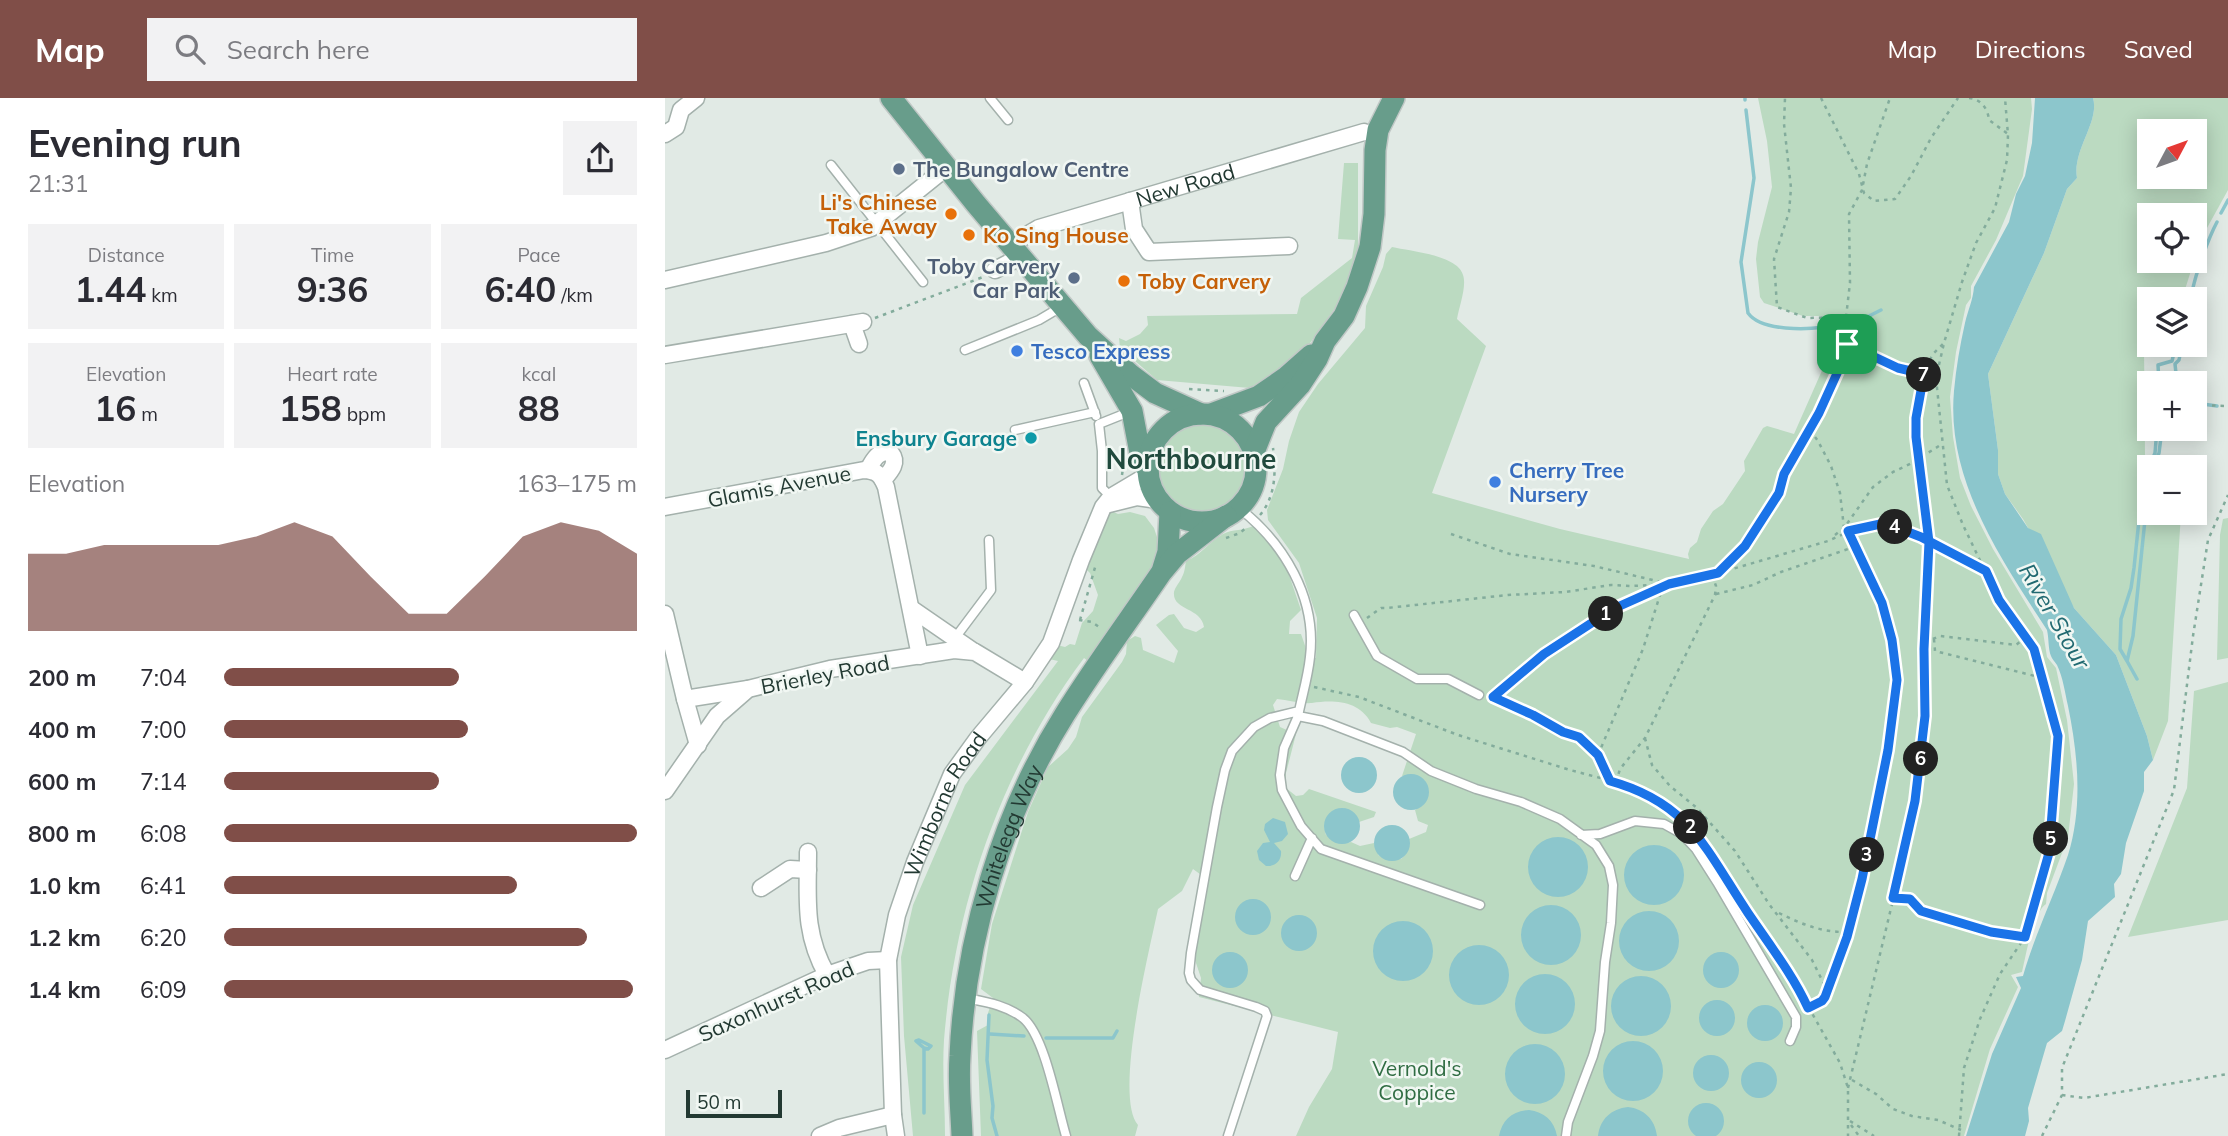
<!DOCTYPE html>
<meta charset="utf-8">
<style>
:root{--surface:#fff;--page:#f2f2f3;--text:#2b2b33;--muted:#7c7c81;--accent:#804e48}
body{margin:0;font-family:Mulish,sans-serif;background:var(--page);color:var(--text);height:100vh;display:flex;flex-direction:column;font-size:26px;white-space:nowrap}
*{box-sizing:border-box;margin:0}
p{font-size:23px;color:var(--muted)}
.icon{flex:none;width:38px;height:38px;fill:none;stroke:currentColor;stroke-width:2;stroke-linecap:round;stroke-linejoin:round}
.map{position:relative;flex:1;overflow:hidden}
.details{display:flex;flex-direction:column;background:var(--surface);width:665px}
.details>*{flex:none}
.needle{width:46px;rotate:49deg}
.tools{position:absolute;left:1472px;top:21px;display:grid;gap:14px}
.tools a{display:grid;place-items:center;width:70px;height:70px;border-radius:0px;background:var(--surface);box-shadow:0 4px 18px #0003;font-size:35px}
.scale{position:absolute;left:21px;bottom:18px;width:96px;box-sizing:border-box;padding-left:7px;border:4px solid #223932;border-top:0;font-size:19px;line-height:24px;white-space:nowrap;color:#223932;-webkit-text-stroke:5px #f1f7f3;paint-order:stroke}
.pin{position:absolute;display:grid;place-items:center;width:60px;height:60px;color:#fff;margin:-30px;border-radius:14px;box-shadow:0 4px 10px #0006}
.km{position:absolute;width:35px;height:35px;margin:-18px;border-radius:50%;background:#222;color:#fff;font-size:19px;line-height:35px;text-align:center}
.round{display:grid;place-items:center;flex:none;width:74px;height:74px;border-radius:0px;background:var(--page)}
.head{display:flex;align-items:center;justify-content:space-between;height:119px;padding:0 28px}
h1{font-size:38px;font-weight:700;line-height:52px}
.metrics{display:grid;grid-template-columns:repeat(3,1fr);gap:10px;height:119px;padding:7px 28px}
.metrics div{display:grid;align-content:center;border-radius:0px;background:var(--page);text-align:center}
.metrics b{font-size:35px;font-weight:700}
.metrics small{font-size:19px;font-weight:400}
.metrics p{font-size:19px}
.chart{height:196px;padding:14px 28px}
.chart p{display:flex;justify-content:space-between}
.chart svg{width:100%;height:126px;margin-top:7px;fill:var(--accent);opacity:.7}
ul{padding:0 28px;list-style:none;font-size:23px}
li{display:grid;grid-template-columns:112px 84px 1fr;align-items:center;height:52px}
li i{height:18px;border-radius:9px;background:var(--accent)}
header{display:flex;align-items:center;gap:42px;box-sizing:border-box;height:98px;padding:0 35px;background:var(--accent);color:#fff}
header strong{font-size:33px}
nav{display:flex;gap:38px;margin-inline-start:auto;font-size:24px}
.search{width:490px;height:63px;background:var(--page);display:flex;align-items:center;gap:18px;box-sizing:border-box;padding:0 24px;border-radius:0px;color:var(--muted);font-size:26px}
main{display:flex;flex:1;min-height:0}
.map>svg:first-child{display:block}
.green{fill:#bbdac1;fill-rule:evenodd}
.water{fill:#8cc6cc}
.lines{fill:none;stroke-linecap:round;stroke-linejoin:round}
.stream{stroke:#8cc6cc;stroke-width:3.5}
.service-casing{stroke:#a4b1ac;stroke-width:11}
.minor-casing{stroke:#a4b1ac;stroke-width:19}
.primary-casing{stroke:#c1c8c6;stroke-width:24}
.path{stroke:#83ac9c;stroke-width:2.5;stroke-dasharray:3.5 5;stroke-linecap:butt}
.service{stroke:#fff;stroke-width:8}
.minor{stroke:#fff;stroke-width:16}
.primary{stroke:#689d8b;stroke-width:21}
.route-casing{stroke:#fff;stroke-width:14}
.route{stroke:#1a73e8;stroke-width:9}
.service-dot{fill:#5c6f8a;stroke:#f1f7f3;stroke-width:2.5}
.food-dot{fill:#e8710a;stroke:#f1f7f3;stroke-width:2.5}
.shop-dot{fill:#3f7fe0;stroke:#f1f7f3;stroke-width:2.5}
.culture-dot{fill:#0f9aa8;stroke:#f1f7f3;stroke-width:2.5}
.labels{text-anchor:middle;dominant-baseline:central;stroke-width:5;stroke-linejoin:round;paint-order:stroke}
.service-label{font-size:21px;font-weight:bold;fill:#4e5e75;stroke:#f1f7f3;text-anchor:start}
.street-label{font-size:21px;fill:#223932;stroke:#f1f7f3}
.food-label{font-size:21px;font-weight:bold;fill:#c56008;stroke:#f1f7f3;text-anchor:start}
.shop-label{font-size:21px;font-weight:bold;fill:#366cbe;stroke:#f1f7f3;text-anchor:start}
.culture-label{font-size:21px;font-weight:bold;fill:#0d838f;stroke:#f1f7f3;text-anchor:end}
.park-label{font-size:21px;fill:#306d43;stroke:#f1f7f3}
.water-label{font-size:23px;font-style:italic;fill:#216971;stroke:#f1f7f3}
.district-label{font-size:28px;font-weight:bold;fill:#204a3d;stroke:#f1f7f3}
</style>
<header>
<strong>Map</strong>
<div class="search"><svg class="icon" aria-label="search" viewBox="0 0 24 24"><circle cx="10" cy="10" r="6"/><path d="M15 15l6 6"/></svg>Search here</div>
<nav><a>Map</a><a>Directions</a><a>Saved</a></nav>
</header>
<main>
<section class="details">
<div class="head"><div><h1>Evening run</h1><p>21:31</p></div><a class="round"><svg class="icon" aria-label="share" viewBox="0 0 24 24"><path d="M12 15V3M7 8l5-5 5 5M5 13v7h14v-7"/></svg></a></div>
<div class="metrics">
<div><p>Distance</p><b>1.44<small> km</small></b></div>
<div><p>Time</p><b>9:36</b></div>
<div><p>Pace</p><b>6:40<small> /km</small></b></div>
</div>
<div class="metrics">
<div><p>Elevation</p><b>16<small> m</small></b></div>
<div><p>Heart rate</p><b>158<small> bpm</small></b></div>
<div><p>kcal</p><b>88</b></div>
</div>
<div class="chart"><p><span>Elevation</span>163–175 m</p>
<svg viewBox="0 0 160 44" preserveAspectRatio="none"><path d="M0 44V17L10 17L20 14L30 14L40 14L50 14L60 11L70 6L80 11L90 25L100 38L110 38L120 25L130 11L140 6L150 9L160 17V44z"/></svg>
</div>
<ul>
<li><b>200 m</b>7:04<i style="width:57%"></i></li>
<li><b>400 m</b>7:00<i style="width:59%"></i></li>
<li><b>600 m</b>7:14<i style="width:52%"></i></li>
<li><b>800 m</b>6:08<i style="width:100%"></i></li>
<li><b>1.0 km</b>6:41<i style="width:71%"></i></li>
<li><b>1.2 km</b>6:20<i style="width:88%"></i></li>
<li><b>1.4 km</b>6:09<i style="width:99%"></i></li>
</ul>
</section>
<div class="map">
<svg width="1563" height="1038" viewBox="0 0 1563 1038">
<rect width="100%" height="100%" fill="#e1eae5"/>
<path class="green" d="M1093,0H1366L1367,11L1358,78L1331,142L1306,188V200L1301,207L1291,254L1285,299L1288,339L1295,380L1306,408L1328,451L1378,534L1382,559L1391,570L1402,622L1409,686L1403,739L1382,795L1381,806C1368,815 1361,857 1357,874L1346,877L1353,889L1325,951L1299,1038H631L644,1009L667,971L673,934L534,899L536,880L529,859L543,782L528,771L517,793L493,811C485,850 448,998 473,1027L470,1038H316L312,933L323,927V915L328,900L316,891L327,826L363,714L383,669L403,651L411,639L417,619L457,564L461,556L462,543L470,538L476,540L478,552L509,565L513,553L491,527L504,517L509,516L519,530L531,534L539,529C536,509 507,513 509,494C510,489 515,484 517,479C520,474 520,468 521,463C536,457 544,444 558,436C567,431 579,433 590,427L620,465L636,512L625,523L624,536H636L644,559L651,560L652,520L634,465L603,422L602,412L618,371L624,343L634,314L653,286L700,230L701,208L718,169L721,156L727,149C744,153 793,157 798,177C802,188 794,209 792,221L821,248L767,395L895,431L1024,461L1023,456L1025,450L1032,444L1036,431L1048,413L1058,406L1080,373L1079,363L1098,330L1102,328L1129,336L1181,218H1138L1099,205L1095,199L1091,161L1093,144L1107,89L1102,43ZM612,601C623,602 637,606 647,605C668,602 694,602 706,625L725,630L732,629L751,636L737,678L751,677L759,682L763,699L758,707L750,712L753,723L763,727L761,734L744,741C745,749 742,756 736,761L714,758L709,745L695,748L686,744L682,745L661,737C653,713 684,699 694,724L709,719L711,714L644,691L638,697L631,698L621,690V675L631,636L615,629L608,607Z
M1428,0H1563V92L1537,139L1530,162V117H1484V163H1529L1517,201H1484V244L1479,248L1480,359L1494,369H1484V415H1516L1503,623L1488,662L1482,638L1451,557L1409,510L1358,421L1340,396L1333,376V352L1323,276L1379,155L1402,91L1412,80C1407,52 1435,24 1428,0ZM1484,33H1530V79H1484Z
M679,65H693V160L670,210L638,255L585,290L492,282L455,250L454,240L461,243L475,236L483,227L482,218L632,216L636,200L687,160L690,142L673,141Z
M491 369a45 45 0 1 1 90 0a45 45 0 1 1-90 0Z
M444,412L453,416L465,414L480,418L489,430L493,442L498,443C495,475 442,534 423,563L419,560C337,670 290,805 279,942C277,973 280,1006 280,1038H248L239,938L236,859L248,807L300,687L393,563L384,561L392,547L400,549L405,546L410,547L417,525L428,513L433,497L425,475L418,468Z
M1563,420V560L1552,562L1555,437L1558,421Z
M1563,584V822L1463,839L1522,690L1529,593Z"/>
<path class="water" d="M1370,0H1428C1435,24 1407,52 1412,80L1402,91L1379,155L1323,276L1333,352V376L1340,396L1363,430L1376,436L1409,510L1451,557L1482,638L1488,662L1479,674V693L1461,745L1456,776L1449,786L1450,799L1423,823L1417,862L1400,923L1397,933L1382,945L1363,1010L1364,1023L1360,1038H1301L1327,956L1356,890L1351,879L1358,878C1370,836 1389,798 1403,757C1418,709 1413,657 1403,608C1400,595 1398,579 1392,567C1390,564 1387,561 1386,558C1383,551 1384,540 1382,532C1336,461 1281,382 1289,293C1291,270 1295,247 1300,225C1303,212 1308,202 1309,189L1344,124L1351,96L1360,78L1367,45Z
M676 677a18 18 0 1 1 36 0a18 18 0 1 1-36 0Z
M728 694a18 18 0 1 1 36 0a18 18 0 1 1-36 0Z
M659 728a18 18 0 1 1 36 0a18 18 0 1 1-36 0Z
M608,720L620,724L623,736L617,743L609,745L616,753C617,763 610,769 601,768L594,762L592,753L598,745L605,744L599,732L600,726Z
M709 745a18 18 0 1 1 36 0a18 18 0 1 1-36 0Z
M863 769a30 30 0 1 1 60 0a30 30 0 1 1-60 0Z
M959 777a30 30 0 1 1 60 0a30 30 0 1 1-60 0Z
M570 819a18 18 0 1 1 36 0a18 18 0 1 1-36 0Z
M856 837a30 30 0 1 1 60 0a30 30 0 1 1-60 0Z
M954 843a30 30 0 1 1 60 0a30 30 0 1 1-60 0Z
M616 835a18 18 0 1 1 36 0a18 18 0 1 1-36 0Z
M708 853a30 30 0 1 1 60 0a30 30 0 1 1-60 0Z
M784 877a30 30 0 1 1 60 0a30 30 0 1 1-60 0Z
M547 872a18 18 0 1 1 36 0a18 18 0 1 1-36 0Z
M1038 872a18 18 0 1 1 36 0a18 18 0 1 1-36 0Z
M850 906a30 30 0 1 1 60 0a30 30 0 1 1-60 0Z
M946 908a30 30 0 1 1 60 0a30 30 0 1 1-60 0Z
M1034 920a18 18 0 1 1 36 0a18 18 0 1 1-36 0Z
M1082 925a18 18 0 1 1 36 0a18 18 0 1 1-36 0Z
M938 973a30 30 0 1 1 60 0a30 30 0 1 1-60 0Z
M840 976a30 30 0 1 1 60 0a30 30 0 1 1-60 0Z
M1028 975a18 18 0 1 1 36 0a18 18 0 1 1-36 0Z
M1076 982a18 18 0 1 1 36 0a18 18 0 1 1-36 0Z
M1023 1023a18 18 0 1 1 36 0a18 18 0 1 1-36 0Z
M963,1009C979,1011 990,1021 992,1038H933C935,1021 946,1011 963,1009Z
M864,1012C879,1014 889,1022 892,1038H834C837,1022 847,1013 864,1012Z"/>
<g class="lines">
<path class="stream" d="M1080,2V0
M1081,12L1089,80L1076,164L1083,215C1098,236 1158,232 1180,225
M1556,115L1563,102
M1526,201C1528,182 1543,141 1552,124
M1187,223L1200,220L1216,212
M1494,285L1493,267L1507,263L1511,247
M1512,285L1510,266L1514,262L1517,247
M1530,305L1552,308
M1488,369L1494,355L1497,331
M1462,563L1455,551L1456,521L1466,490L1469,470L1478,383L1490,355L1492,331
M1472,581L1462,563L1468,538L1484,383
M324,917L322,962L328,1008L327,1020L332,1038
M325,936L359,938
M381,940H448L452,933
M259,950L251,943L254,942L266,948L263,951L259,950V1015"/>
<defs>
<path id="service" d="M325,0L343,22
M166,67L258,184
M300,252L374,222L396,209
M419,285L431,318
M350,332L430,314
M446,399L437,390V353L434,326L464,314
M574,410C619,445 652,500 645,559C643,579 637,598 633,618L658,623L738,654L766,673L811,691L856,704L895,721L931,747L944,768L948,787L946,825L940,864L935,933L928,958L903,1024L901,1038
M689,517L712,558L752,581H783L814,597
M290,540L326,492L324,442
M633,618L619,650L615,677L617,692L636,728L656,751L815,807
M916,737L935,736L970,723L999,726L1017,736L1031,751L1052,784L1131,919V929L1125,943
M630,778L647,740
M301,900C321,904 341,907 358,920C380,938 392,1008 401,1038
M563,1038L602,918L600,913L591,909L535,892L526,882L524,875L526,855L552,709L560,672L567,653L589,629L605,620L634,613"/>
<g id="minor">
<path d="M0,36L11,29L16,12L31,0"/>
<path d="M465,103L469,131L484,154L624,148"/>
<path id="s1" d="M345,147L374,130L699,34"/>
<path d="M330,172L355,159"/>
<path d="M0,182L161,145L206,130L282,69"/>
<path d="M187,226L194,246"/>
<path d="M0,257L198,224"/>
<path d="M203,372C208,362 214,351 226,355C234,365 225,374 218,382"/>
<path d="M444,406L472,399L493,402"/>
<path d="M0,409L199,372C213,373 216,377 221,389L255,558"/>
<path d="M247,511L308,553"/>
<path d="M0,516L20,601L83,591"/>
<path d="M20,601L33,647"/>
<path d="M0,693L52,618L83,591L165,571L289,552L310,554L360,584"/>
<path d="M143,754C143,800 138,835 162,877"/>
<path d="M96,790L125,771L143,772"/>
<path d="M0,952L162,877L203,863L223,862"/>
<path d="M155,1038L174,1030L228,1017"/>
<path id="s2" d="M231,1038L228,1017L223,862L232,817L250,764L287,676L313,640L360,584L386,545L416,462L438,409L446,399L483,377"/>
</g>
<g id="primary">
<path d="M226,0L311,106L423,238L466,277L490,295L536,316"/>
<path d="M435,258L467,313L476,360L481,369"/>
<path d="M546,316L594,298L620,280L646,257"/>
<circle cx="537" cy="370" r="54"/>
<path d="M589,354L601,324L635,287L652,261L660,243L679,218L692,189L705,149L709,116L710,52L713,32L729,0"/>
<path d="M498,470L503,454L505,414"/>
<path id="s3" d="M297,1038C296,1012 293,985 295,958C300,840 337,716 400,616C430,568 464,522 496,475L512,456L561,418"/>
</g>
</defs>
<use href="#service" class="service-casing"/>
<use href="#minor" class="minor-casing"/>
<use href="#primary" class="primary-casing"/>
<path class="path" d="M1156,0L1194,76L1199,95L1209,103L1230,101L1246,78L1266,40L1293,0
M1304,0C1316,1 1323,11 1324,22L1343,36
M1181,219L1185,185L1184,116L1197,92L1202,66L1225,0
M210,220L318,179
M1182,246L1233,269L1259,276
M524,291L559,293
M1530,307L1563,308
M457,377L459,363
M595,417C611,398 611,373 608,350
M786,436L845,456L929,468L1000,485
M1170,437L1179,430L1208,389L1228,374L1247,365L1277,346
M561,440L575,435L583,428
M1055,473L1080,448L1114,395L1124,364L1154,315L1174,271L1185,238L1181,219L1142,220L1112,209L1109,161L1124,114L1126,90L1119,26L1120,0
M1051,496L1088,487L1116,474L1189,449
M702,520L716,510H722L843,497L900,494L946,487L967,488L1004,486L1047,477L1163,443L1183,434L1220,425L1256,439L1318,472
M414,522L427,524L437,531
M415,522L431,466
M1269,541L1270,553L1378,580
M1260,544L1275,538L1351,547L1361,539
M649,589L694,599L793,637L905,672L966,688L981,695L1024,727
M827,599L868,617L898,633L914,639L933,657L945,683
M828,599C865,567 904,538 946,512C963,502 983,496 1001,488
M980,640L987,667L1005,688L1032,710L1070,753L1104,806L1147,862L1162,892
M933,657L978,551L995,497L1002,489
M951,684L955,671L980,640L1050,497L1051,488L1047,477
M1229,801H1245L1256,813L1326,834L1360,839
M1114,815C1136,826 1158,835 1184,834
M1084,816L1130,885L1175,965L1183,990V1038
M1143,910L1158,903L1160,899L1183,839L1197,781L1223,652L1232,582L1227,542L1217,505L1200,474L1185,438L1179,430L1175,395L1166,368L1153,343L1145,332
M1187,982L1211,996L1228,1011L1247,1018L1273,1022L1296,1032
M1183,990L1244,735L1258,645L1264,444L1253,357L1251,320L1260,269L1269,255L1279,245
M1397,997L1419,1000L1563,976
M1185,1023L1209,1038
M1186,1027L1194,1038
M1294,1038L1299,970L1315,921L1335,876L1360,839L1384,755L1393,638L1369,551L1334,502L1298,427L1282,387L1271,280L1279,245L1297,184L1311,145L1330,110L1342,62L1343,37L1340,0
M1377,1038L1397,997V970L1509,692L1528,538L1543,442L1563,397"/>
<use href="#service" class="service"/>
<use href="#minor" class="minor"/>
<use href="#primary" class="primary"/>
</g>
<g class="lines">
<defs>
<path id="route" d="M1182,246L1174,271L1154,315L1119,376L1114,395L1080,448L1053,475L1004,486L948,511L879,556L828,599L868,617L898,634L914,639L933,657L945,683C1025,705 1041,752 1083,815C1104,846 1128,877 1143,910L1157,903L1160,899L1182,839L1197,781L1223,652L1232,582L1227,542L1217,505L1183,433L1220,425L1256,439L1321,473L1334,502L1369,551L1393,638L1384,755L1360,839L1326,834L1256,813L1245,801L1228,800L1250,703L1260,618L1259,551L1264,444L1251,339V320L1259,276L1233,270L1182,246"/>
</defs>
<use href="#route" class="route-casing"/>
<use href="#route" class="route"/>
</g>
<g class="service-dot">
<circle cx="234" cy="71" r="7"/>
<circle cx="409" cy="180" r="7"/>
</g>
<g class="food-dot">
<circle cx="286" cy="116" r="7"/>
<circle cx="304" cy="137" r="7"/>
<circle cx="459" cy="183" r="7"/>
</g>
<g class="shop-dot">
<circle cx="352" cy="253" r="7"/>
<circle cx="830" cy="384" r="7"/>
</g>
<circle class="culture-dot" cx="366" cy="340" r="7"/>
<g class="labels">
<g class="service-label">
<text x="248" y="71">The Bungalow Centre</text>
<text x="395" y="168" text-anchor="end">Toby Carvery<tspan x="395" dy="24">Car Park</tspan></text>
</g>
<g class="street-label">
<text stroke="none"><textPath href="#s1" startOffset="186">New Road</textPath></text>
<text transform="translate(114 388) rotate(-11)">Glamis Avenue</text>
<text transform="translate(160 576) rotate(-11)">Brierley Road</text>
<text stroke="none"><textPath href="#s2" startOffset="343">Wimborne Road</textPath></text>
<text stroke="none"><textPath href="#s3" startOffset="306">Whitelegg Way</textPath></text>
<text transform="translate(111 903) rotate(-24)">Saxonhurst Road</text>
</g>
<g class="food-label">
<text x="272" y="104" text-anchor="end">Li's Chinese<tspan x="272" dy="24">Take Away</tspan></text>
<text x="318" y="137">Ko Sing House</text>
<text x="473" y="183">Toby Carvery</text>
</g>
<g class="shop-label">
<text x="366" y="253">Tesco Express</text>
<text x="844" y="372">Cherry Tree<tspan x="844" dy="24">Nursery</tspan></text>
</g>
<g class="culture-label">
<text x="352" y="340">Ensbury Garage</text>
</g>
<g class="park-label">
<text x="752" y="970">Vernold's<tspan x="752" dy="24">Coppice</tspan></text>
</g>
<g class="water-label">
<text transform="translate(1390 518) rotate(60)">River Stour</text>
</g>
<g class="district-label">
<text x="526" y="360">Northbourne</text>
</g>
</g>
</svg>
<div class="tools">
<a><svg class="needle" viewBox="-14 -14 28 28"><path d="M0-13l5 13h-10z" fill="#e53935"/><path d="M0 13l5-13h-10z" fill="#7c7c81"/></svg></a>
<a><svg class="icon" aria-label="locate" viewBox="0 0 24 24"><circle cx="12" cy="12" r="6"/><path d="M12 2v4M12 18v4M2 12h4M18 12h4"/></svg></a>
<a><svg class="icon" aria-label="layers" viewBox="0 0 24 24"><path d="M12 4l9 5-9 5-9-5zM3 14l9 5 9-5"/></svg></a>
<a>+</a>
<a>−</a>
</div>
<div class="scale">50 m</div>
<div class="pin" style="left:1182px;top:246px;background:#1e9e55"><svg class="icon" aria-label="arrive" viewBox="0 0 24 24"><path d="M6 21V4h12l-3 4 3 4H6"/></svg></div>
<b class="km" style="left:941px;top:516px">1</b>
<b class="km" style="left:1026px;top:729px">2</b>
<b class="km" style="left:1202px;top:757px">3</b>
<b class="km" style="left:1230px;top:429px">4</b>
<b class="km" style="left:1386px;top:741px">5</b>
<b class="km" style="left:1256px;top:661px">6</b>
<b class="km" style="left:1259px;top:277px">7</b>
</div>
</main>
